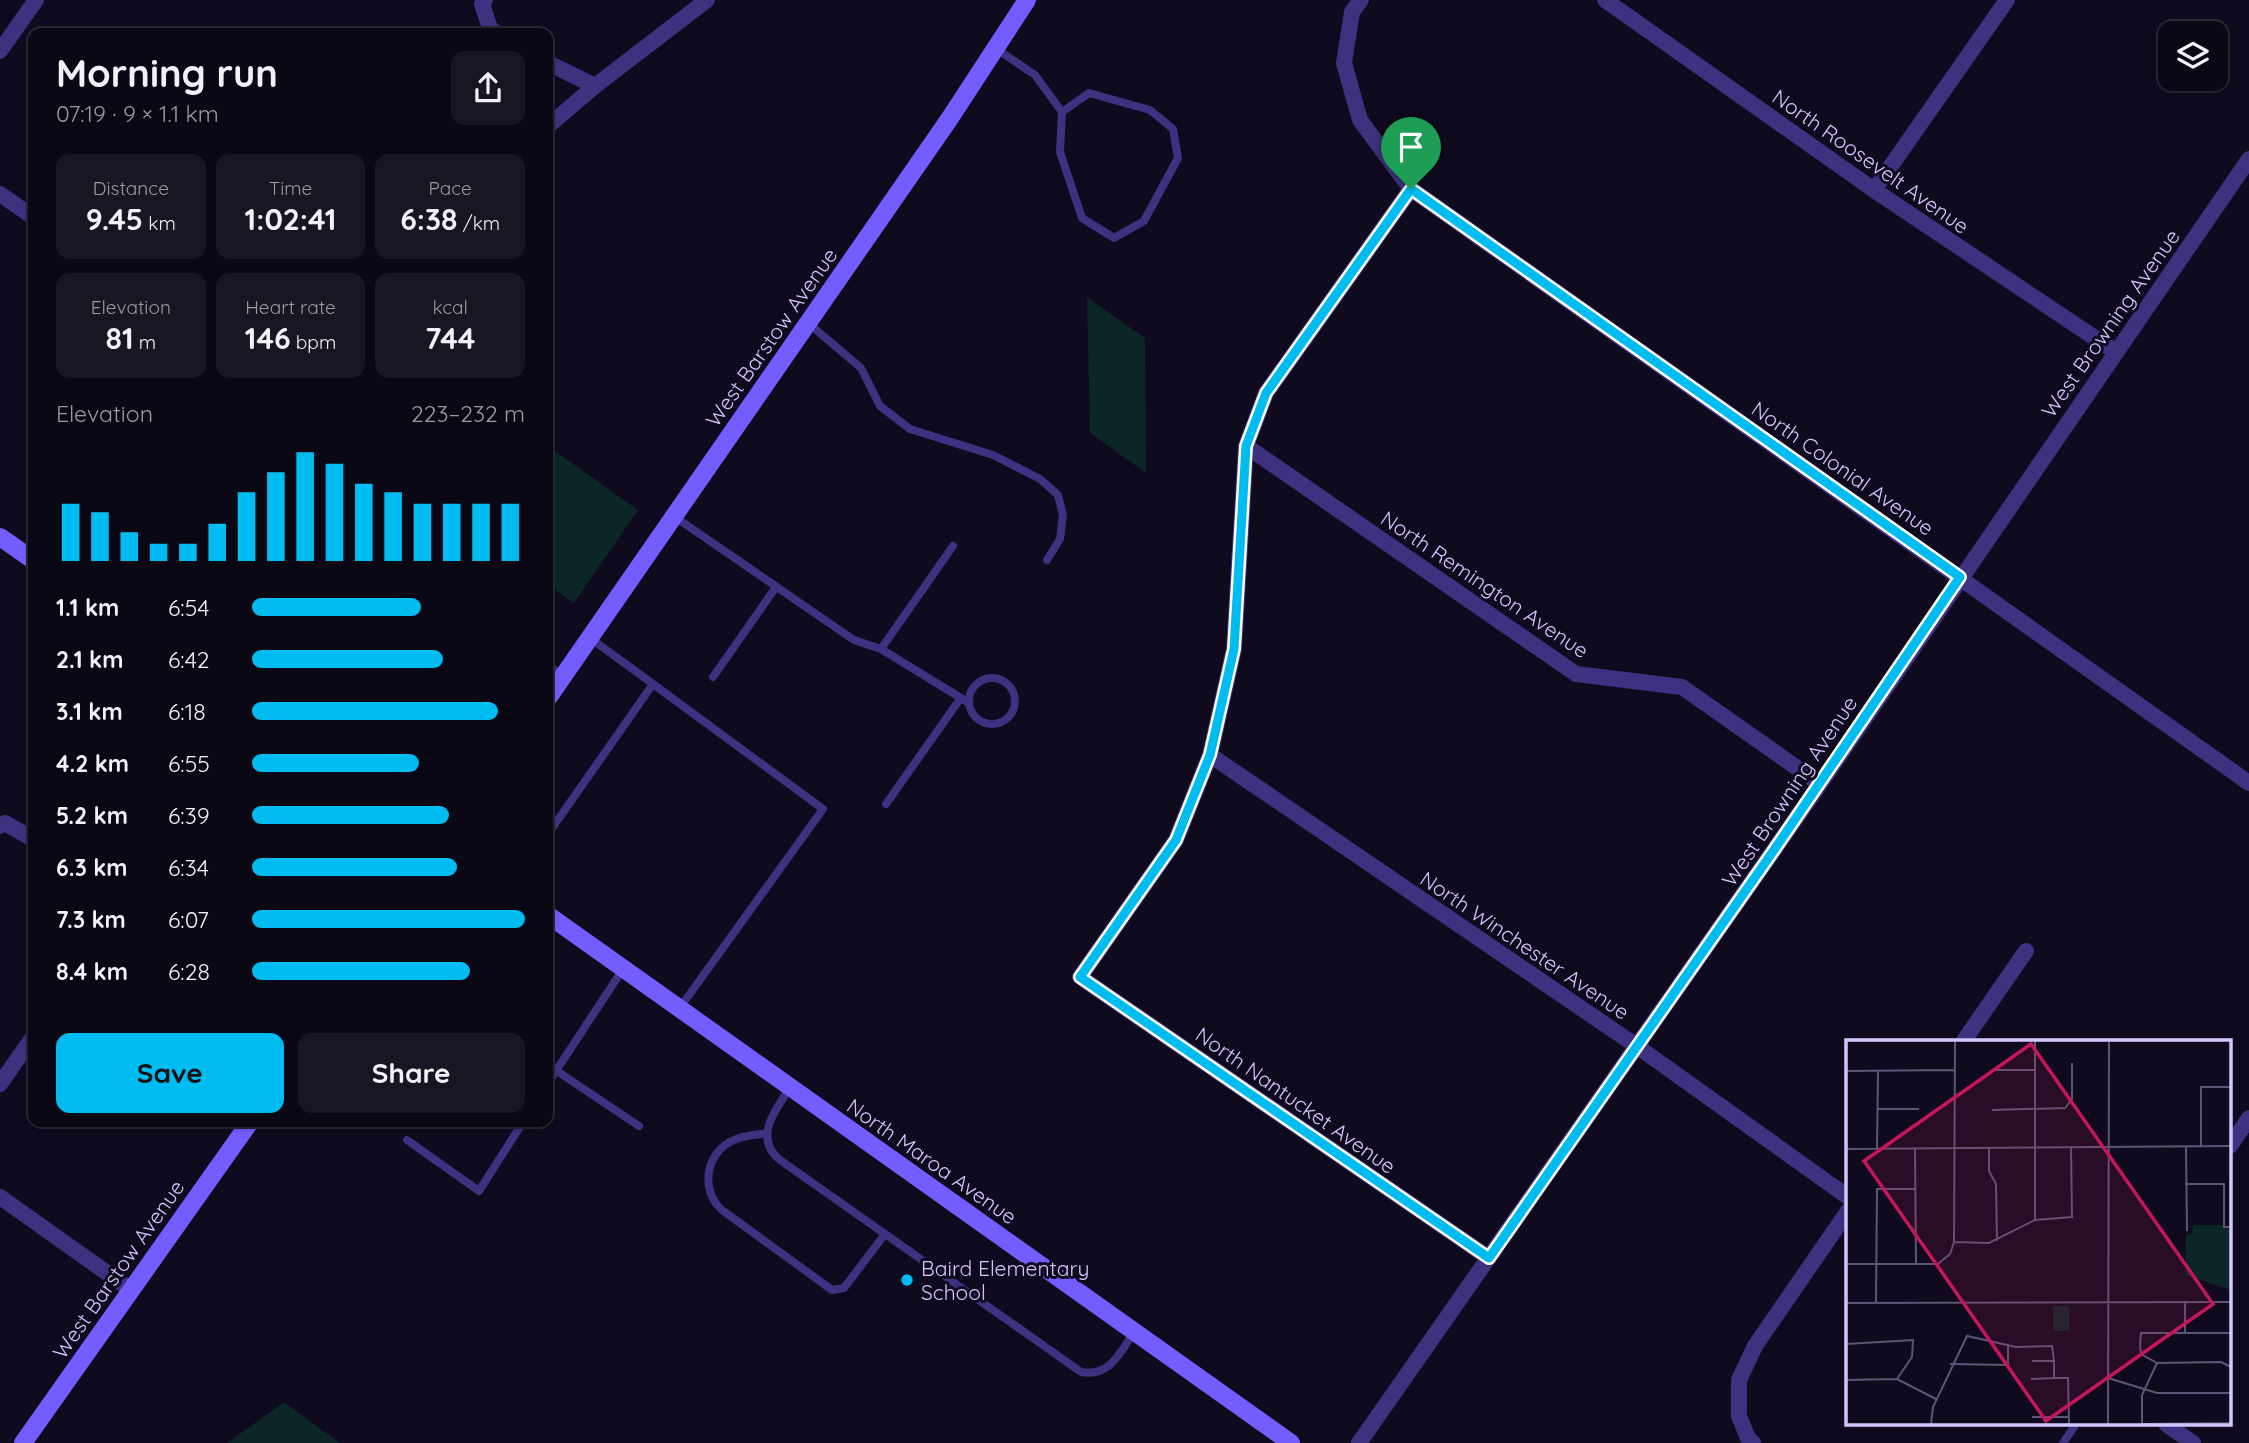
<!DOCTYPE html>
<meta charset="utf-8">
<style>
:root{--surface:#0b0816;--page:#191623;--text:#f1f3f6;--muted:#9a9aa1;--line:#2b2935;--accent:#00bcf1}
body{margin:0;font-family:Quicksand,sans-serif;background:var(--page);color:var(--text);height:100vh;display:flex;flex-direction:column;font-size:26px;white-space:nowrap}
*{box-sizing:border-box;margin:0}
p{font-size:23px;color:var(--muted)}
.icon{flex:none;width:38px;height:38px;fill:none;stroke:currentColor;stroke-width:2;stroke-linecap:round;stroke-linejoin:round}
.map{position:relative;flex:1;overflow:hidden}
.panel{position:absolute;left:28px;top:28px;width:525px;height:1099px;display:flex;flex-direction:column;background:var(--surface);border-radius:14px;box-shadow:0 2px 5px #0004,0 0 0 2px var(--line)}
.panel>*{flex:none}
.fabs{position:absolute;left:2158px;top:21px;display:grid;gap:14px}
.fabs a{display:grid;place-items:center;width:70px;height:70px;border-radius:14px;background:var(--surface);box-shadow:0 2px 5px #0004,0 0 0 2px var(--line);font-size:35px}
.pin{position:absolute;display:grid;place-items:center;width:60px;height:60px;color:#fff;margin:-72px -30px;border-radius:50% 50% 50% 0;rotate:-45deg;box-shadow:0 0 7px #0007}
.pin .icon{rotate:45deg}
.round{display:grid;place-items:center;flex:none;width:74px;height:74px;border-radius:14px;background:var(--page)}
.headline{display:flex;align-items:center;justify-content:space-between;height:119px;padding:0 28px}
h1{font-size:38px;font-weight:800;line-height:52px}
.figures{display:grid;grid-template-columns:repeat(3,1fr);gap:10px;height:119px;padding:7px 28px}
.figures div{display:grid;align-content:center;border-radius:14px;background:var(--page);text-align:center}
.figures b{font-size:30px;font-weight:800}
.figures small{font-size:19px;font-weight:400}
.figures p{font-size:19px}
.chart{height:196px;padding:14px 28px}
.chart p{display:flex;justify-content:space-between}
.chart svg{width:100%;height:126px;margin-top:7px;stroke:var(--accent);stroke-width:6}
.cta{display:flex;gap:14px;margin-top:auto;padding:14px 28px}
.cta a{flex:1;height:80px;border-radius:14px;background:var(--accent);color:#111;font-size:28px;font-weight:800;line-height:80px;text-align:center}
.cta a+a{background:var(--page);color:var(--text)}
ul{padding:0 28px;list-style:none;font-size:23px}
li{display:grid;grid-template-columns:112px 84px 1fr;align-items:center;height:52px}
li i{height:18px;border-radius:9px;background:var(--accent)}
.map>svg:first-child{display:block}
.green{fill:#0c2527}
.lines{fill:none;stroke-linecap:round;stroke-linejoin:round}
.lane{stroke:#3d3180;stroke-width:8}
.street{stroke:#3d3180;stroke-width:16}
.secondary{stroke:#745dff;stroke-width:18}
.route-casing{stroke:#fff;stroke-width:14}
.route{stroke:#00bcf1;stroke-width:9}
.poi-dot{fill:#00bcf1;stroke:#0f0a1d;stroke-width:2.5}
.labels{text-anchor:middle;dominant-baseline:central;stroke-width:6;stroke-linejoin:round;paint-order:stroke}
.street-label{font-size:21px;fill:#d3c6ff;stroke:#0f0a1d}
.poi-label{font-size:21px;fill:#d3c6ff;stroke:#0f0a1d;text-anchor:start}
.inset-road{fill:none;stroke:#5d5577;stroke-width:2}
.view{fill:#c2185b;fill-opacity:0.15;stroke:#c2185b;stroke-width:3.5}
.inset-edge{fill:none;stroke:#d3c6ff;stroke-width:3.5}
</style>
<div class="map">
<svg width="2249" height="1443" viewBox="0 0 2249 1443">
<rect width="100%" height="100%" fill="#0f0a1d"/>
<path class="green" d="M1087,297L1145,338L1146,473L1090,433Z
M548,446L638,510L574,603L548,585Z
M284,1402L340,1443H227Z"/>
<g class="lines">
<path class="lane" d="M995,48L1035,75L1062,112
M1089,93L1150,110L1173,129L1178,158L1144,221L1114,238L1082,218L1060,152L1062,112Z
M808,323L861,368L880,406L910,429L993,455L1040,479L1058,495L1063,515L1060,539L1047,560
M675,517L854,640L881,649L969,703
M590,638L653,684
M881,649L953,546
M548,665L563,676
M713,677L776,587
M969 701a23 23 0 1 1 46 0a23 23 0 1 1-46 0Z
M886,804L960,699
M548,834L653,684L823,809L679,1009
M548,1065L639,1126
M548,1083L623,969
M790,1088C775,1110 753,1138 780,1160L1081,1372C1110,1377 1120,1353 1134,1332
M767,1133C757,1135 744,1135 734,1140C705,1152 700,1191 722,1210L832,1290L844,1288L885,1234
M407,1140L479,1191L523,1122
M2063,1443L2076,1424"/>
<path class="street" d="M485,0L482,4L490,28L496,33
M1361,0L1352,12L1344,63L1360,120L1411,189L2249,783
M1605,0L1874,190L2116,352
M0,51L36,0
M548,63L595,86
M548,126L595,86L707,0
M1411,189L1266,393L1246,446L1234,649L1210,755L1176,840L1080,977L1489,1258
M1874,190L2007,0
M0,194L33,217
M1246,446L1576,674L1682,687L1820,784
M1210,755L1638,1047L1848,1197
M0,826L5,823L33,839
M1963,1042L2026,951
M0,1084L33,1037
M2230,1146L2249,1118
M0,1197L131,1290
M2166,1424L2193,1443
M1359,1443L1820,784L2249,159
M1753,1443L1748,1438L1739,1416V1380L1755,1346L1848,1211"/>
<path class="secondary" d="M0,537L33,560
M548,698L950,118L1027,0
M548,915L1291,1443
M23,1443L250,1122"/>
</g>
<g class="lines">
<defs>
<path id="route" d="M1411,189L1960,577L1774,850L1489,1258L1080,977L1176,840L1210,755L1234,649L1246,446L1266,393Z"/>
</defs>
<use href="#route" class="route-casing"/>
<use href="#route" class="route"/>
</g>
<circle class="poi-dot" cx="907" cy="1280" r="7"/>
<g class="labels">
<g class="street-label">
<text transform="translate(1871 161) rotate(35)">North Roosevelt Avenue</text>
<text transform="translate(2110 323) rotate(-55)">West Browning Avenue</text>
<text transform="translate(771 337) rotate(-55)">West Barstow Avenue</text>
<text transform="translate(1843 468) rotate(35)">North Colonial Avenue</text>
<text transform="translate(1485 584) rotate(34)">North Remington Avenue</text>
<text transform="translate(1789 791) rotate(-56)">West Browning Avenue</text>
<text transform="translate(1525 945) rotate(34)">North Winchester Avenue</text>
<text transform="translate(1296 1100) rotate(35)">North Nantucket Avenue</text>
<text transform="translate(932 1161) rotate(35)">North Maroa Avenue</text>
<text transform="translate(118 1269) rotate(-55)">West Barstow Avenue</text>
</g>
<g class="poi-label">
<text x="921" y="1268">Baird Elementary<tspan x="921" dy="24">School</tspan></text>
</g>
</g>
<g transform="translate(1846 1040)">
<rect width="385" height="385" fill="#0f0a1d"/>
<path d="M347,185H375L385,190V250L339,235L340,195L346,193ZM207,266H223V291H207Z" fill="#0c2527"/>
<path class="inset-road" d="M146,30H189M0,31L109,30M31,69H73M146,70L219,68L226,59V23M355,106V47H385M143,107V131L150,144L151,201M340,107L341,191M31,108L32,31M69,108L70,223M0,109L385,106M339,144H378V187H385M189,180V1M108,202L143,203L189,180L226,177L225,107M0,224H92L104,214L108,202L109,1M0,263L385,262M30,263L31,149H70M339,293V261M385,293H295L294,304L295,314L311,323L375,322L385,327M0,304L67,300L66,317L51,339M186,321H208V338H222L223,384M311,323L296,355V384L385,383V342M104,324L162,325V305M262,338L311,353H385M185,339L208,338M0,340L51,339L90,359M186,377H223M85,384L87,367L121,296L170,307L206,306L208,321M262,384L263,1"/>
<path class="view" d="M185,4L367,264L200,381L18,121Z"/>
<rect width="385" height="385" class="inset-edge"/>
</g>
</svg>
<div class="fabs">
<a><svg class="icon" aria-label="layers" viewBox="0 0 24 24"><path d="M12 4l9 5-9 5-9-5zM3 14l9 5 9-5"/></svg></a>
</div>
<div class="pin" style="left:1411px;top:189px;background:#1e9e55"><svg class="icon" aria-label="arrive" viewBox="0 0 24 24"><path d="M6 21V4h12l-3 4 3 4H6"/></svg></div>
<section class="panel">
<div class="headline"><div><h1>Morning run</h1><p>07:19 · 9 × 1.1 km</p></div><a class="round"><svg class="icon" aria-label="share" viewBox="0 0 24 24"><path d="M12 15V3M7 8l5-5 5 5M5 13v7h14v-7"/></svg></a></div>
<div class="figures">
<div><p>Distance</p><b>9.45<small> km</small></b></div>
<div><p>Time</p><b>1:02:41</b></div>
<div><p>Pace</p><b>6:38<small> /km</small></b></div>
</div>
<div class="figures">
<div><p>Elevation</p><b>81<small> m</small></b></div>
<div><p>Heart rate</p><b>146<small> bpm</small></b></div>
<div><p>kcal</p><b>744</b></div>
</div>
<div class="chart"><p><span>Elevation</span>223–232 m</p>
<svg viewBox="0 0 160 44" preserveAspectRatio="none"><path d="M5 44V24M15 44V27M25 44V34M35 44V38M45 44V38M55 44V31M65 44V20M75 44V13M85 44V6M95 44V10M105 44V17M115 44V20M125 44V24M135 44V24M145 44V24M155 44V24"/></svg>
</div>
<ul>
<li><b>1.1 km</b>6:54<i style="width:62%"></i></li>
<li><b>2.1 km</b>6:42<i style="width:70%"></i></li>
<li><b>3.1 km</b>6:18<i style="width:90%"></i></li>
<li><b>4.2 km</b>6:55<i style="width:61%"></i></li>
<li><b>5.2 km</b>6:39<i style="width:72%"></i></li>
<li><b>6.3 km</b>6:34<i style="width:75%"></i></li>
<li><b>7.3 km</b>6:07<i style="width:100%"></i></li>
<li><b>8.4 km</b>6:28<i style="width:80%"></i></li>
</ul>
<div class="cta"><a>Save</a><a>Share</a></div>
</section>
</div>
